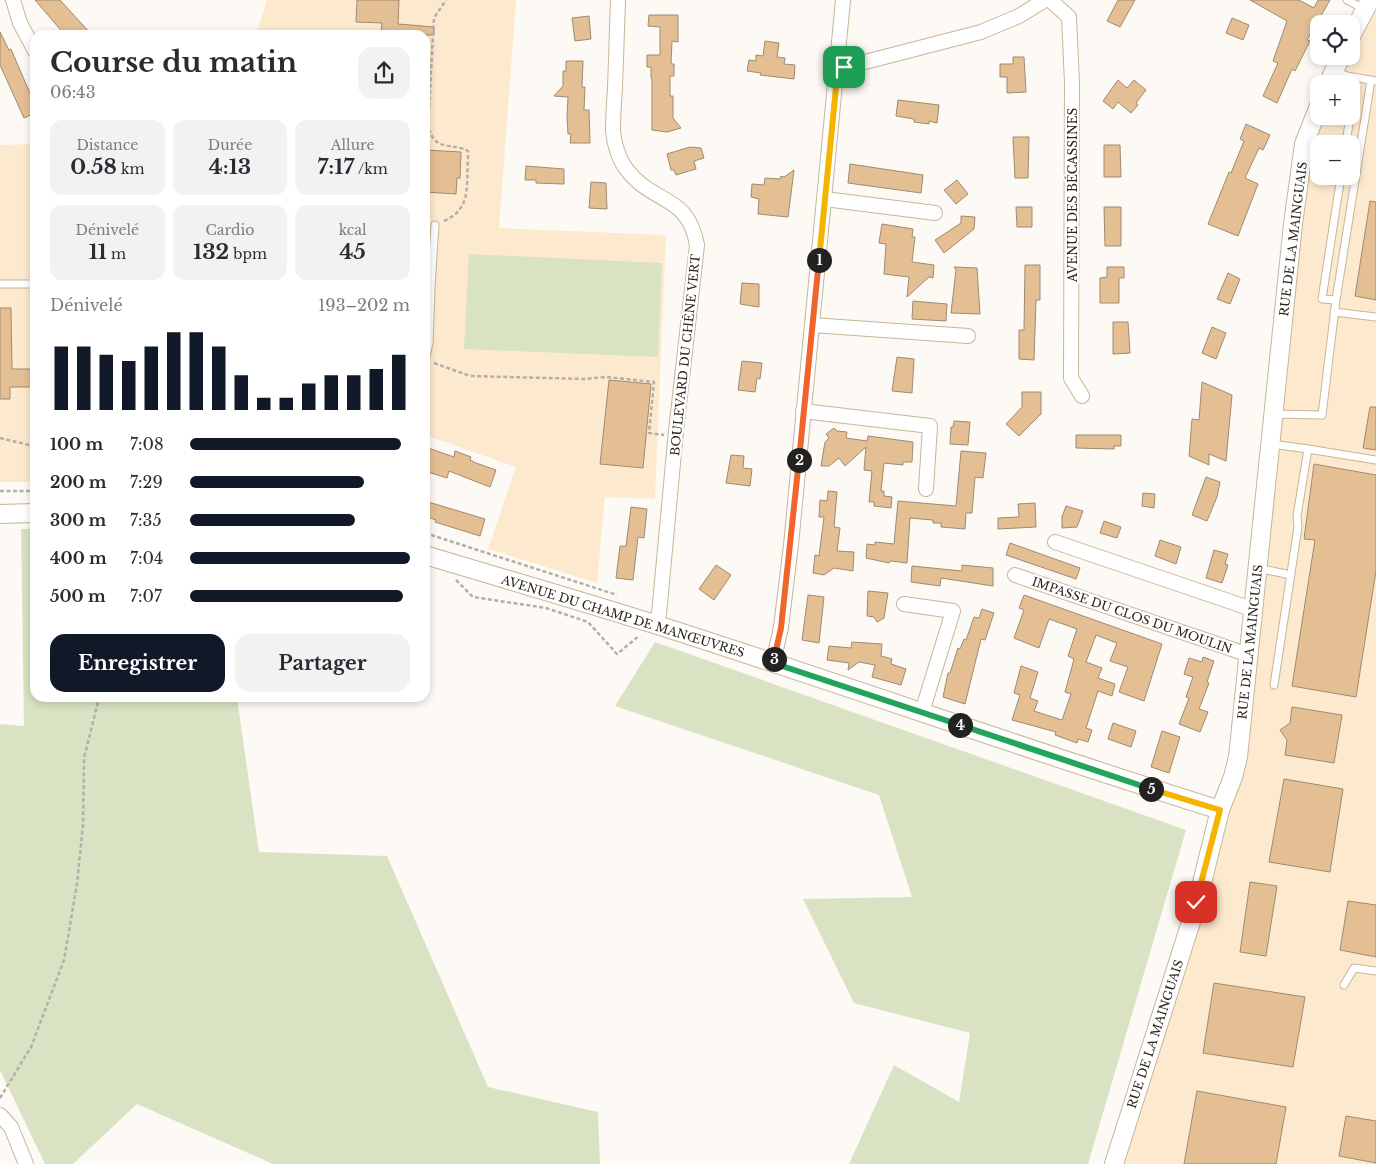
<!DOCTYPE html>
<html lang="fr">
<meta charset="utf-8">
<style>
:root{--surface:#fff;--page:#f2f2f3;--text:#2b2b33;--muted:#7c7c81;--accent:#111827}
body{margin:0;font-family:"Libre Baskerville",serif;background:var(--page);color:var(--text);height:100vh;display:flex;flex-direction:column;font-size:19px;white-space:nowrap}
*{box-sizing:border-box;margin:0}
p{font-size:16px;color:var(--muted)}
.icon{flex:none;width:28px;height:28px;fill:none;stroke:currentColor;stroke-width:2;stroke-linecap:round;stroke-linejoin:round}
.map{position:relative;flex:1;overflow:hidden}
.details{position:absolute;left:30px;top:30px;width:400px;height:672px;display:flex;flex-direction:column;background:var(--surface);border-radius:15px;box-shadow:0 2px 8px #0003}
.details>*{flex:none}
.buttons{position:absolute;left:1310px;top:15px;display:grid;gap:10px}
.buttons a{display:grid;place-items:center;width:50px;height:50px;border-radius:10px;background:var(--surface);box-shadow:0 2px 8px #0003;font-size:25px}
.pin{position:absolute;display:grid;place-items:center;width:42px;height:42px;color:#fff;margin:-21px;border-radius:10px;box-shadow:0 2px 8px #0006}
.km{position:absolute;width:25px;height:25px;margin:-12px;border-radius:50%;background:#222;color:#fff;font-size:14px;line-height:25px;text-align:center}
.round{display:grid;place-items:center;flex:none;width:52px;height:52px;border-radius:15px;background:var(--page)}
.head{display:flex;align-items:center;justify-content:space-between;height:85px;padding:0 20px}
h1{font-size:28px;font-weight:700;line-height:38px}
.stats{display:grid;grid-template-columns:repeat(3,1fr);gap:8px;height:85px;padding:5px 20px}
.stats div{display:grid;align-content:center;border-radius:12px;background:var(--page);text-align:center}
.stats b{font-size:21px;font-weight:700}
.stats small{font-size:14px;font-weight:400}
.stats p{font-size:14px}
.chart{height:140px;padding:10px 20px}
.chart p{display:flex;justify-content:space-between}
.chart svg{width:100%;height:90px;margin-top:5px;stroke:var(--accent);stroke-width:6}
.primary-button{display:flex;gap:10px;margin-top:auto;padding:10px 20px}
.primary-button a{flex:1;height:58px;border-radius:15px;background:var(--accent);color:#fff;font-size:20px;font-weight:700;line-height:58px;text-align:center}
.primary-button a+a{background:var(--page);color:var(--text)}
ul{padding:0 20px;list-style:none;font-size:16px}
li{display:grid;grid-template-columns:80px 60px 1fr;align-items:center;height:38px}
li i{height:12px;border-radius:6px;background:var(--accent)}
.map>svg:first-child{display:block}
.built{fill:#fdeace;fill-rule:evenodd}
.green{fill:#d9e3c3}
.building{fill:#e5bf94;stroke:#9f8a72}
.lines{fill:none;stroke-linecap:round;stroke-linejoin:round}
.service-casing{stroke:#c7b599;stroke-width:9}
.minor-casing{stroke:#c7b599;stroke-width:16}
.tertiary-casing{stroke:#c7b599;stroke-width:20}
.path{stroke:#b4afa8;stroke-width:2.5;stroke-dasharray:4 2.5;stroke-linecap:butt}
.service{stroke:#fff;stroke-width:7}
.minor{stroke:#fff;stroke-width:14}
.tertiary{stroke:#fff;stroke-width:18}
.split-1-casing{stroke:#fff;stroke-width:10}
.split-2-casing{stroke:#fff;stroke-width:10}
.split-3-casing{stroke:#fff;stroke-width:10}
.split-4-casing{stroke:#fff;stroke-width:10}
.split-5-casing{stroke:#fff;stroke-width:10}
.split-6-casing{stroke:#fff;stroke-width:10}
.split-1{stroke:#f5b400;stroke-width:6}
.split-2{stroke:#f0652b;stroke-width:6}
.split-3{stroke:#f0652b;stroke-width:6}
.split-4{stroke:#22a559;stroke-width:6}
.split-5{stroke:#22a559;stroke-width:6}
.split-6{stroke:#f5b400;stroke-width:6}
.labels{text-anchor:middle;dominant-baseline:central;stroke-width:4.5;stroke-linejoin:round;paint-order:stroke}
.street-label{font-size:12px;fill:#2d261b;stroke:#fff}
</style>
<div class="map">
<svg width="1376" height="1164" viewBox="0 0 1376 1164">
<rect width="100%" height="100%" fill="#fdf9f4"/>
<path class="built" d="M267,0H516L499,228L666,235L655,499L605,497L597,583L488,549L516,467L425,435V35H256Z
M1376,0V1164H1122L1229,817L1311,112L1319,97V116H1351V84H1326L1340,56H1351V35ZM1319,144H1351V176H1319Z
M35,144V482H0V145Z"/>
<path class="green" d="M469,254L662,263L658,357L464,349Z
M21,529H35V698H237L259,852L387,856L488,1087L598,1112L600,1164H273L137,1104L73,1164H45L0,1070V724L24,726Z
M655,642L1186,830L1088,1164H849L894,1065L959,1102L970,1033L854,1003L803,899L912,897L879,795L615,706Z"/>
<path class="building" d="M35,0H60L92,35H65Z
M357,0H399L398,24L434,27V35H381L382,23L356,22Z
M1118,0H1135L1120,27L1107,21Z
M1250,0H1299L1314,8L1318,0H1330L1307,40L1310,41L1295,71L1292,69L1277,103L1263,96L1278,63L1273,61L1287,21Z
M649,15H678V42L672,41L671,64H674V76H670V96H673V118L681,128L667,132L652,130V79L651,78V67H647V55H660V27L648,26Z
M589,16L591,39L575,41L572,18Z
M1232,18L1249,25L1243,40L1226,33Z
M0,32L9,50L11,49L35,105V113L24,118L0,65Z
M765,41L779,43L777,57L785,58L784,64L795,65L794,79L760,75L761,73L747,71L749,60L756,61V55L763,56Z
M1013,57H1024L1026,92L1007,93V77H1000V64H1013Z
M566,61H583L582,87H585L584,110H589L590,143H570L571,134H568L567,117L568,97L554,96L563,86V71H566Z
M1118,80L1127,88L1134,80L1146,90L1136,103L1138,105L1131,113L1118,102L1113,109L1103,101Z
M898,100L939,105L937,123L929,121V124L914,122V119L896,116Z
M1246,124L1270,135L1263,150L1259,148L1245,178L1258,184L1238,236L1208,224L1229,172L1231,173L1244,141L1240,139Z
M1013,137H1029L1028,178H1015Z
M1104,145H1120L1121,177H1104Z
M690,147L701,148L704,158L694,161L696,169L676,175L674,170H671L667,154Z
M425,150L461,152L460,178H457L456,194L425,192Z
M850,164L923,175L921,193L848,183Z
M526,166L564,169V184L536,183V180H525Z
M794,170L788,217L758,214L759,199L751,197L752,184L764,185L765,178L780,179L781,176L784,177Z
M957,180L968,194L956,204L944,190Z
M591,182L606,183L607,209L589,208Z
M1370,201L1376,202V300L1355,296Z
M1016,207H1032V227H1017Z
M1104,207H1121V246H1105Z
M961,216L975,217L974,229L944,253L935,240L961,223Z
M882,224L913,229L912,237H915L912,262L934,265L933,278L929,277L907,297L909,277L884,274L886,244L879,243Z
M1025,265H1040V300H1036L1034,360L1019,359V330H1024Z
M954,267L977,268L980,314L951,313L956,270Z
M1107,267H1124V278H1119V303H1100V278L1107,277Z
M1228,273L1240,279L1230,304L1217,299Z
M742,283L759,284V307L740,304Z
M913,301L947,304L946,321L912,319Z
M0,308H11L12,369H35V387H10V399H0Z
M1113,322H1128L1130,353L1113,354Z
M1212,327L1226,333L1216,359L1202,353Z
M897,357L914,359L912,393L892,391Z
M742,361L762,363L760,379L757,378L755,392L738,390Z
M609,380L651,384L643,468L600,464Z
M1202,382L1232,395L1226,461L1209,454V465L1189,456L1192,419L1199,420Z
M1022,392H1041V414L1019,436L1006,424L1022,407Z
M1370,407H1376V450L1363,448Z
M954,421L970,422L968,445L950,444L951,427H953Z
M834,428L837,431L847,432L846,438L867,441L868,436L913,442L912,462H903V465L884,463L881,491H884V496L892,497L891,508L874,506V502H869L872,471L864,470L866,447L845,466L839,458L829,466H821L825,442L829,438L826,434Z
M1076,435H1121V446H1114V449L1076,448Z
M428,448L454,457L455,451L471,457L470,460L476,463L496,470L490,487L449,471L447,478L428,472L430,466L425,464Z
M961,451L986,453L983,478L975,477L972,513H966L965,529L941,527V523H933V520L910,518L907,563L891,561L889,563L866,558L867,544L875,545V542L894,544L898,501L956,506Z
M731,455L744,456L743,468L752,469L750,486L726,483Z
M1314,464L1376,475V571L1356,697L1292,686L1315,540L1304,539Z
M1206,477L1220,482L1217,497L1207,521L1192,515Z
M828,491L837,492L834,527L840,528L837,551L854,552L853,571L834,568L824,575L813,573L815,555L819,556L824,517H819L820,500L827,501Z
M1143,493L1155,494L1154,508L1142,506Z
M425,501L485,519L480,536L435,522L436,520L425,516Z
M1035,503L1036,527L998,529V518L1019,517L1018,504Z
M1066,506L1083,511L1077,527L1062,528V517Z
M631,507L647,509L644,538L638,537L633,580L616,578L620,546H626Z
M1104,521L1121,527L1117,538L1100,533Z
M1160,540L1181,547L1176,564L1155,556Z
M1010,543L1080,568L1076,579L1006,555Z
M1214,550L1228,554L1225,564L1228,565L1222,583L1206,578Z
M716,565L731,575L714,600L699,589Z
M962,565L993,568V586L941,578L940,586L911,582L912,566L962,571Z
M868,591L888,593L884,618L877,622L874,617L867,616Z
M808,595L824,597L819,643L802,640Z
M1024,595L1162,644L1144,701L1119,692L1128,667L1110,661L1117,643L1096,635L1086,662L1102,668L1098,678L1115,684L1112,696L1098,691L1086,728L1092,730L1088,742L1078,739L1077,743L1055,735L1056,732L1012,720L1020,695L1014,693L1021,666L1038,672L1030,698L1038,701L1034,711L1062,720L1071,694L1065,692L1074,659L1068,656L1077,629L1049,619L1039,648L1014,638L1024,610L1019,608Z
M982,609L994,613L985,640L981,639L965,704L943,697L948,673H950L958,648L960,649L964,639L966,640L974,617L979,618Z
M852,642L882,644L881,656L892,659L891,664L906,669L901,685L872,677L875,665L859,662L848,670L849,663L827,660L829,646L851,648Z
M1203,657L1214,661L1207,682L1209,683L1199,709L1208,712L1200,732L1179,724L1189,698L1186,697L1193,677L1184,674L1189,658L1202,662Z
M1292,707L1342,715L1334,763L1285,755L1287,740L1280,730L1290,723Z
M1113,723L1136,731L1131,747L1108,739Z
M1162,731L1180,737L1169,773L1151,767Z
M1284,779L1343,789L1330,872L1269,862Z
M1250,882L1277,886L1266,956L1240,952Z
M1348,901L1376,905V957L1340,950Z
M1214,983L1305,997L1293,1067L1203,1053Z
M1197,1091L1286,1107L1276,1164H1184Z
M1346,1116L1376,1121V1163L1339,1156Z"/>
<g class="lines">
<defs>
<path id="service" d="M1347,0L1364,9
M1335,71L1347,76L1376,81
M1351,109L1356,78
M1346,144L1350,116
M1341,176L1322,299L1336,300L1371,80
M0,284H35
M425,287H431L435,225
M1334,312L1376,317
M425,360L429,343L431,287
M1274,414L1322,415L1336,300
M1271,444L1308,449L1297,516L1298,527L1274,685
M1308,449L1376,460
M1257,568L1291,575
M1344,985L1354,968L1376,971"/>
<path id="minor" d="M13,0L20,23L35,51
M618,0C617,29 616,59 615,88C614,102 613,117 613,131C614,144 619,160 627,170C654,205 688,194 697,245L676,431L659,614L654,624
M1050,0L1069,17L1072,83L1071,378L1082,396
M837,67L865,62L981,32L1019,16L1045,0
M825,199L935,213
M812,325L968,336
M803,411L930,426L926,489
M1055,542L1252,609
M1015,575L1249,655
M904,604L953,611L922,712
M773,663L781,627L791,545L843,0
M0,1115L11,1127L26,1164"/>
<path id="tertiary" d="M1351,36L1370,0
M1328,84L1341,56
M0,514L35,513
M425,555C501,578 578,600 654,624C843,684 1030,751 1220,810
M1114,1164L1197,903L1220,810L1233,777L1238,757L1293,224L1304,144L1319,106"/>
</defs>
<use href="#service" class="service-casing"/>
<use href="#minor" class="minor-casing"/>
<use href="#tertiary" class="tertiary-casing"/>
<path class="path" d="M444,221C472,209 466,185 468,158V151L464,149C446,144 435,149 428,127L434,18L446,0
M434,363L470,376L584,379L607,377L654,382L649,433L664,435
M0,438L29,445L35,444
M0,491H35
M425,533L617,595
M456,580L473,597L546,608L588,622L617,654L639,636
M0,1098L31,1047L64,960L77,884L83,825L84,758L99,698"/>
<use href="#service" class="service"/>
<use href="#minor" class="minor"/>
<use href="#tertiary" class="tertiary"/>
</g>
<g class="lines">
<defs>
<path id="split-1" d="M819,260L838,67H844"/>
<path id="split-2" d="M799,460L819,260"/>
<path id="split-3" d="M774,659L781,628L799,460"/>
<path id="split-4" d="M774,659L773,663L960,725"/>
<path id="split-5" d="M960,725L1151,789"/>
<path id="split-6" d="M1151,789L1220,810L1196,902"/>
</defs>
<use href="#split-1" class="split-1-casing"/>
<use href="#split-2" class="split-2-casing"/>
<use href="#split-3" class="split-3-casing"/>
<use href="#split-4" class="split-4-casing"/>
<use href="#split-5" class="split-5-casing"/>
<use href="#split-6" class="split-6-casing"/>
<use href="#split-1" class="split-1"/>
<use href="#split-2" class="split-2"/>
<use href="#split-3" class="split-3"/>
<use href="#split-4" class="split-4"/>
<use href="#split-5" class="split-5"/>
<use href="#split-6" class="split-6"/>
</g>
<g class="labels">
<g class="street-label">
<text transform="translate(1072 195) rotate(-90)">AVENUE DES BÉCASSINES</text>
<text transform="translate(1293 239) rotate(-83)">RUE DE LA MAINGUAIS</text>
<text transform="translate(685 355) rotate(-84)">BOULEVARD DU CHÊNE VERT</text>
<text transform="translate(1132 615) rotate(19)">IMPASSE DU CLOS DU MOULIN</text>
<text transform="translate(623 616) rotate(17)">AVENUE DU CHAMP DE MANŒUVRES</text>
<text transform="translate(1250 642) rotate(-84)">RUE DE LA MAINGUAIS</text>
<text transform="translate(1155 1034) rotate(-72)">RUE DE LA MAINGUAIS</text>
</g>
</g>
</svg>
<div class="buttons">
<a><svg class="icon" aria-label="locate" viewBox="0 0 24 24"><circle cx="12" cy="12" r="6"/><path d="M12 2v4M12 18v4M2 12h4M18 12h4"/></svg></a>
<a>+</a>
<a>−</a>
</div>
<div class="pin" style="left:844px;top:67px;background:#1e9e55"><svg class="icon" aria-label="arrive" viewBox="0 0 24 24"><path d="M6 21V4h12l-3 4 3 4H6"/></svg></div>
<div class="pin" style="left:1196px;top:902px;background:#d93025"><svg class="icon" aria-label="check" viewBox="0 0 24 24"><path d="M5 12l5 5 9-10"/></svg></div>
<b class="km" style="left:819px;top:260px">1</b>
<b class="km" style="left:799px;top:460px">2</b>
<b class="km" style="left:774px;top:659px">3</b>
<b class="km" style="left:960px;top:725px">4</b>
<b class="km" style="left:1151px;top:789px">5</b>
<section class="details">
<div class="head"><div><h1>Course du matin</h1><p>06:43</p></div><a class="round"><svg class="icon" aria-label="share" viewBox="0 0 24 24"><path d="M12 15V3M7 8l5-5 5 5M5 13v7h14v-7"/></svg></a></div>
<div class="stats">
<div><p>Distance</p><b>0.58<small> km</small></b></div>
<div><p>Durée</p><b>4:13</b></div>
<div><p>Allure</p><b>7:17<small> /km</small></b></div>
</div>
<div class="stats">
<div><p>Dénivelé</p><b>11<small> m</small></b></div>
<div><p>Cardio</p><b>132<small> bpm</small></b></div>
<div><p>kcal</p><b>45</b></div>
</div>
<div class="chart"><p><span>Dénivelé</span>193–202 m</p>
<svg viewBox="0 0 160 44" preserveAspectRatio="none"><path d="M5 44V13M15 44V13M25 44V17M35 44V20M45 44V13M55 44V6M65 44V6M75 44V13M85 44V27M95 44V38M105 44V38M115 44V31M125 44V27M135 44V27M145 44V24M155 44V17"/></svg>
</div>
<ul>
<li><b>100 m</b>7:08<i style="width:96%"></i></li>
<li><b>200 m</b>7:29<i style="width:79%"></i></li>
<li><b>300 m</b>7:35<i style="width:75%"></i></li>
<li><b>400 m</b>7:04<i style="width:100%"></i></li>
<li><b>500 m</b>7:07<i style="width:97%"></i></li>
</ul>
<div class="primary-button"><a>Enregistrer</a><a>Partager</a></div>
</section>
</div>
